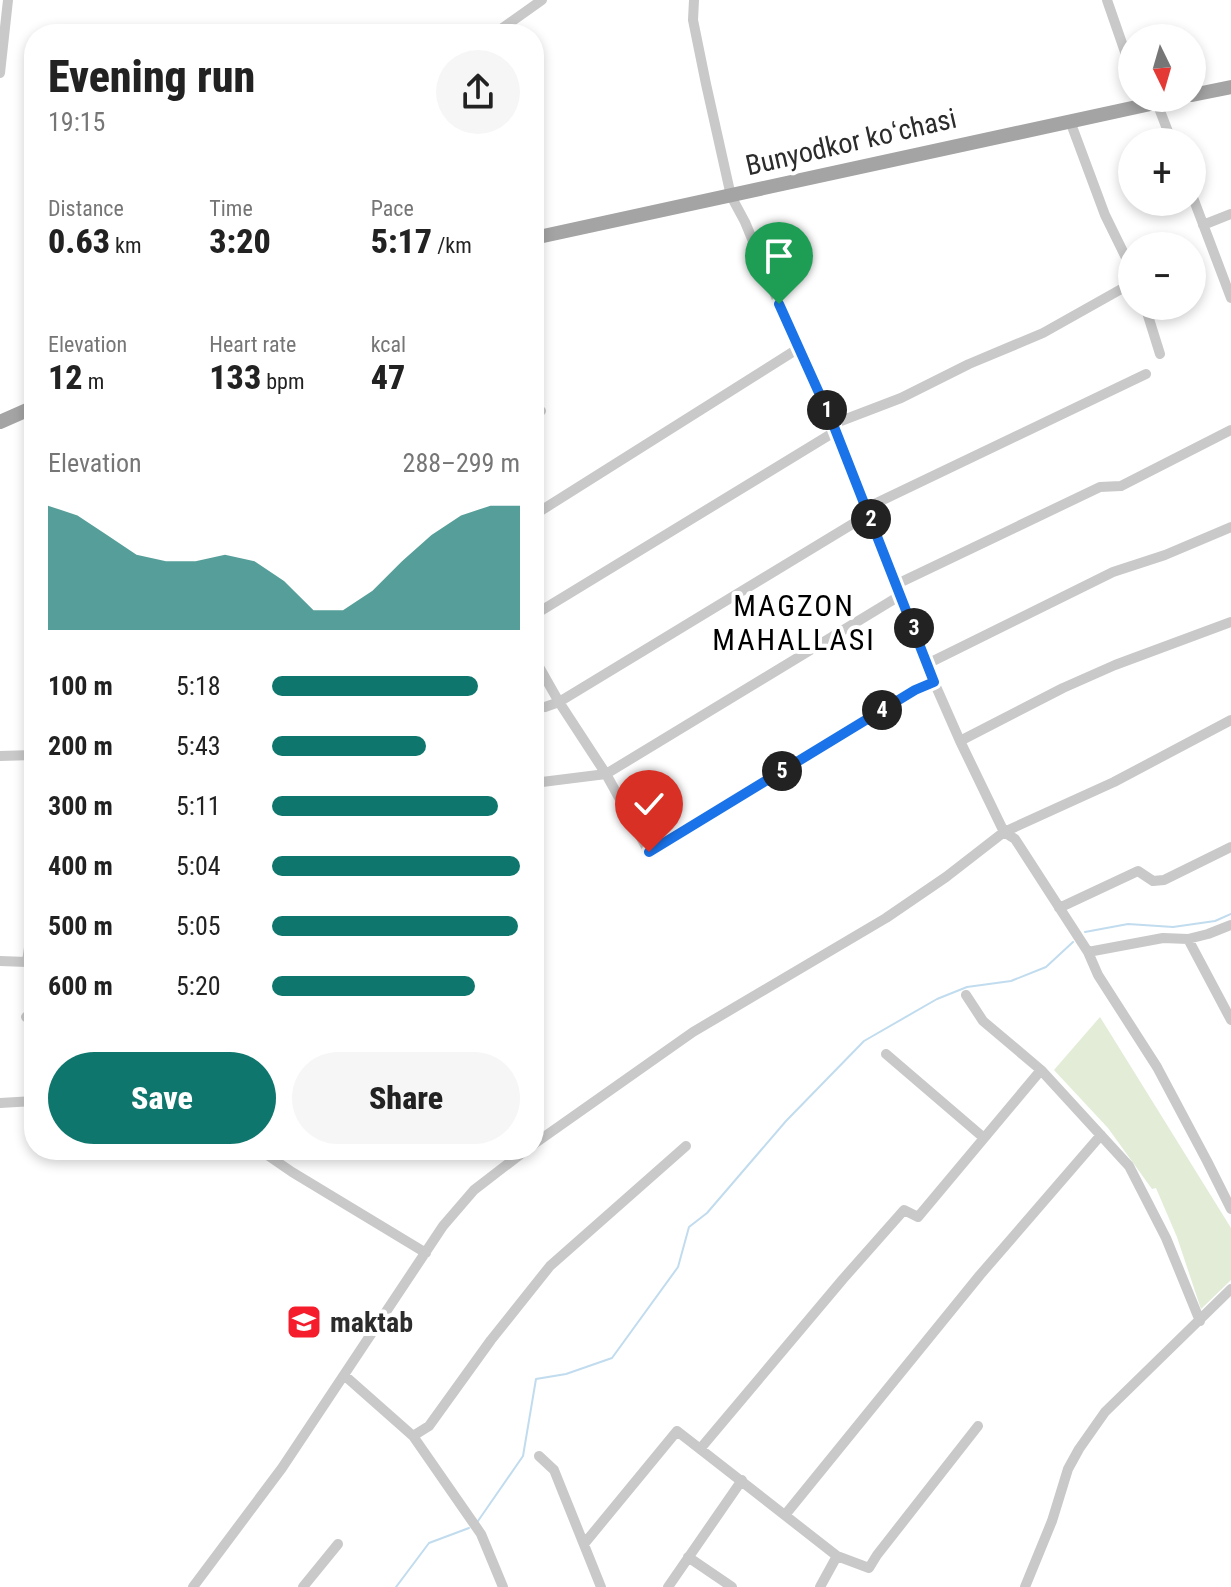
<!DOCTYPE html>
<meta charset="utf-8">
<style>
:root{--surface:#fff;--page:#f6f6f6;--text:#222;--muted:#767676;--accent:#0f766e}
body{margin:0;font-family:"Roboto Condensed",sans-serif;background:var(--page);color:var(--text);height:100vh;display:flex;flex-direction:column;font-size:30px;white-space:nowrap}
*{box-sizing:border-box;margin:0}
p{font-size:26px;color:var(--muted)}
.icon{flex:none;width:44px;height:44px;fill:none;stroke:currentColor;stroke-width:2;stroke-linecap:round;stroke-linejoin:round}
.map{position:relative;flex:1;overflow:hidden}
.sheet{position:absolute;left:24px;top:24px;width:520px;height:1136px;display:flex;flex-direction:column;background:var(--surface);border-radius:32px;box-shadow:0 4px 12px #0003}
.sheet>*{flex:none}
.needle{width:52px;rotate:175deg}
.buttons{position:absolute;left:1118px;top:24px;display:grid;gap:16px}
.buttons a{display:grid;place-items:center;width:88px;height:88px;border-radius:50%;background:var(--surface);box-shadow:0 4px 12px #0003;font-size:40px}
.pin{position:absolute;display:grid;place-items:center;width:68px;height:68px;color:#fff;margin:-82px -34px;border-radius:50% 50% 50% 0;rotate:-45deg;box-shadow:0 0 8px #0007}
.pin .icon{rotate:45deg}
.km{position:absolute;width:40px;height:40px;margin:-20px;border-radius:50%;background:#222;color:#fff;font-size:22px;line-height:40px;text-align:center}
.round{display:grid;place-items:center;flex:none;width:84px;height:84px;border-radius:42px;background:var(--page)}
.headline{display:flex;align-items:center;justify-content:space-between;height:136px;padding:0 24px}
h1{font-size:44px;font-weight:800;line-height:60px}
.metrics{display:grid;grid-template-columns:repeat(3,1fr);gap:12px;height:136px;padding:8px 24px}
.metrics div{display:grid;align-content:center}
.metrics b{font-size:34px;font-weight:800}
.metrics small{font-size:22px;font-weight:400}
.metrics p{font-size:22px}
.chart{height:224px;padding:16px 24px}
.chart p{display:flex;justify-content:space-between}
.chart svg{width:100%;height:144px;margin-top:8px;fill:var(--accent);opacity:.7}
.button{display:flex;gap:16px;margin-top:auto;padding:16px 24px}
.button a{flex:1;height:92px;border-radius:48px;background:var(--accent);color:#fff;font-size:32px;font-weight:800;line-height:92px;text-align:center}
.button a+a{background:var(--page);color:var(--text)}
ul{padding:0 24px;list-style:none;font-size:26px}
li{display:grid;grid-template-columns:128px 96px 1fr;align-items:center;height:60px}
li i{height:20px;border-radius:10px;background:var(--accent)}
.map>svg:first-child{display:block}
.green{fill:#e2ecd7}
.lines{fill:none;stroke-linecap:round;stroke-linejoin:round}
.stream{stroke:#c1dcee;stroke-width:2}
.minor{stroke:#c9c9c9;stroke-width:10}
.major{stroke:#a4a4a4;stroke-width:14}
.route-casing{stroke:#fff;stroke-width:16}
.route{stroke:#1a73e8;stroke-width:10}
.labels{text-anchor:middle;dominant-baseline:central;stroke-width:8;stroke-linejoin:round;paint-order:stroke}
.street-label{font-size:28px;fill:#2c2c2c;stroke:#fff}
.poi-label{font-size:28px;font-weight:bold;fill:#2c2c2c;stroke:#fff;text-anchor:start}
.neighbourhood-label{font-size:30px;letter-spacing:2px;fill:#000;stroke:#fff}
</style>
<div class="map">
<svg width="1231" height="1587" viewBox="0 0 1231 1587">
<rect width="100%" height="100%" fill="#fff"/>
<path class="green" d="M1100,1017L1231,1228V1280L1201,1309L1177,1237L1156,1188L1152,1189L1108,1128L1054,1070Z"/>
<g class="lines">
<path class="stream" d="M1085,932L1128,924L1173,927L1215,921L1231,914
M478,1521L523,1456L536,1379L566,1374L612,1358L678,1267L689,1227L707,1213L786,1121L864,1041L937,999L967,987L1011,981L1046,967L1073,942
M396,1587L429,1543L469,1528"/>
<path class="minor" d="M694,0L693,20L706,84L731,196L745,222L779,304L833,424L934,682L960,741L1004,832L1015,839L1088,952L1098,975L1157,1067L1207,1161L1231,1209
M1107,0L1132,72
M494,34L542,0
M0,73L8,0
M1157,103L1172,142
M1070,121L1105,215L1132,270
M1192,195L1231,298
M1203,225L1231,214
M1145,306L1160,354
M534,415L541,411
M833,424L901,398L969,364L1043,333L1132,283
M866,508L1146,374
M534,515L799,348
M897,584L1100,487L1121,486L1231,430
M534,615L836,431
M534,658L559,702L606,774L649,852L915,690L934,682
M927,664L1113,572L1165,555L1231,527
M534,708L545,707L559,702L869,514
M960,741L1063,688L1115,665L1231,622
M0,756L34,755
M534,783L606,774L901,595
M1059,908L1138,871L1153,881L1164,880L1231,847
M1188,939L1231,1020
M1088,952L1163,938L1188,939L1208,934L1231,925
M0,961L27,962L34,911
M966,995L983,1021L1041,1070L1129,1166L1166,1238L1200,1321
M26,1017L34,1016
M886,1054L984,1138
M0,1103L34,1101
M534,1144L693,1032L886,918L946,877L1004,832L1114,782L1231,720
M260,1150L292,1172L426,1253
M344,1375L413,1436L481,1534L503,1587
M413,1436L429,1426L491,1340L550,1266L686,1146
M700,1449L843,1279L904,1210L918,1217L1041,1070
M539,1456L554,1470L601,1587
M785,1515L980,1275L1101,1135
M584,1544L677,1431L837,1556L869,1568L877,1555L978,1426
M688,1557L732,1587
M193,1587L282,1468L443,1226L474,1190L526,1150
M303,1587L338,1544
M668,1587L742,1480
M820,1587L837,1556
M1025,1587L1052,1521L1068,1469L1079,1449L1105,1412L1231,1289"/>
<path class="major" d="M1192,95L1231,87
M534,238L1178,98
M0,422L34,407"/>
</g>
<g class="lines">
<defs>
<path id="route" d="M649,852L915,690L934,682L833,424L779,304"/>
</defs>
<use href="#route" class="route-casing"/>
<use href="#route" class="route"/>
</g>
<defs>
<symbol id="school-square" viewBox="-11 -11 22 22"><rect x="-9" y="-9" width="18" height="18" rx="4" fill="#f51c2b" stroke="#fff"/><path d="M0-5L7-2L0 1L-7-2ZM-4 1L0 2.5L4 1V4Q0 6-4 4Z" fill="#fff"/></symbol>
</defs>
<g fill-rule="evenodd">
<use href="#school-square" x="284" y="1302" width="40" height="40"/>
</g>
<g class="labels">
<g class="street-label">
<text transform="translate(851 142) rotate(-13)">Bunyodkor koʻchasi</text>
</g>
<g class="poi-label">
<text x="330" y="1322">maktab</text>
</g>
<g class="neighbourhood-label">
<text x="794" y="605">MAGZON<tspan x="794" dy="34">MAHALLASI</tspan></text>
</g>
</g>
</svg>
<div class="buttons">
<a><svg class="needle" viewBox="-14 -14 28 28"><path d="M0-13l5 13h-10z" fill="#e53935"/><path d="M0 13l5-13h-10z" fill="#767676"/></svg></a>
<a>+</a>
<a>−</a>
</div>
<div class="pin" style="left:779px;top:304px;background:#1e9e55"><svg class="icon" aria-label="arrive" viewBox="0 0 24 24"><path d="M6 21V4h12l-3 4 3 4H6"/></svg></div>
<div class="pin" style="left:649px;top:852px;background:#d93025"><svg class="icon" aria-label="check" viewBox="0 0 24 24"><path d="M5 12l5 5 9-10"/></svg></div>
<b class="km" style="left:827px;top:410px">1</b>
<b class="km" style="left:871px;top:519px">2</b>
<b class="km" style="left:914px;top:628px">3</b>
<b class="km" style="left:882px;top:710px">4</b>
<b class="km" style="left:782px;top:771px">5</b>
<section class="sheet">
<div class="headline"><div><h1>Evening run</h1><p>19:15</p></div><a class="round"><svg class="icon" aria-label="share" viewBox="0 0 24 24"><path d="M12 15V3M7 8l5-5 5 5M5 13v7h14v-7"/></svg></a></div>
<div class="metrics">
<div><p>Distance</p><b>0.63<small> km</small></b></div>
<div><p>Time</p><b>3:20</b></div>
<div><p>Pace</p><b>5:17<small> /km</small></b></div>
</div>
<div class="metrics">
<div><p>Elevation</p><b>12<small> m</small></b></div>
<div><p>Heart rate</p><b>133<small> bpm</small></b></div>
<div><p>kcal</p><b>47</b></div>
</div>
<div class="chart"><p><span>Elevation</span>288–299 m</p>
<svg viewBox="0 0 160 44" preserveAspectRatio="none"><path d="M0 44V6L10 9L20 15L30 21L40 23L50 23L60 21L70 23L80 29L90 38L100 38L110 32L120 23L130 15L140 9L150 6L160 6V44z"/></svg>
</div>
<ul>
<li><b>100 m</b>5:18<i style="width:83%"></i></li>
<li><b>200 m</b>5:43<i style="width:62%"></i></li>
<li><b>300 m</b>5:11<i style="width:91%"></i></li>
<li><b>400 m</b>5:04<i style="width:100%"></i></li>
<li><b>500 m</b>5:05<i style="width:99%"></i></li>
<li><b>600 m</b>5:20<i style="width:82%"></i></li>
</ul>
<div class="button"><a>Save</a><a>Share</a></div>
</section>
</div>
